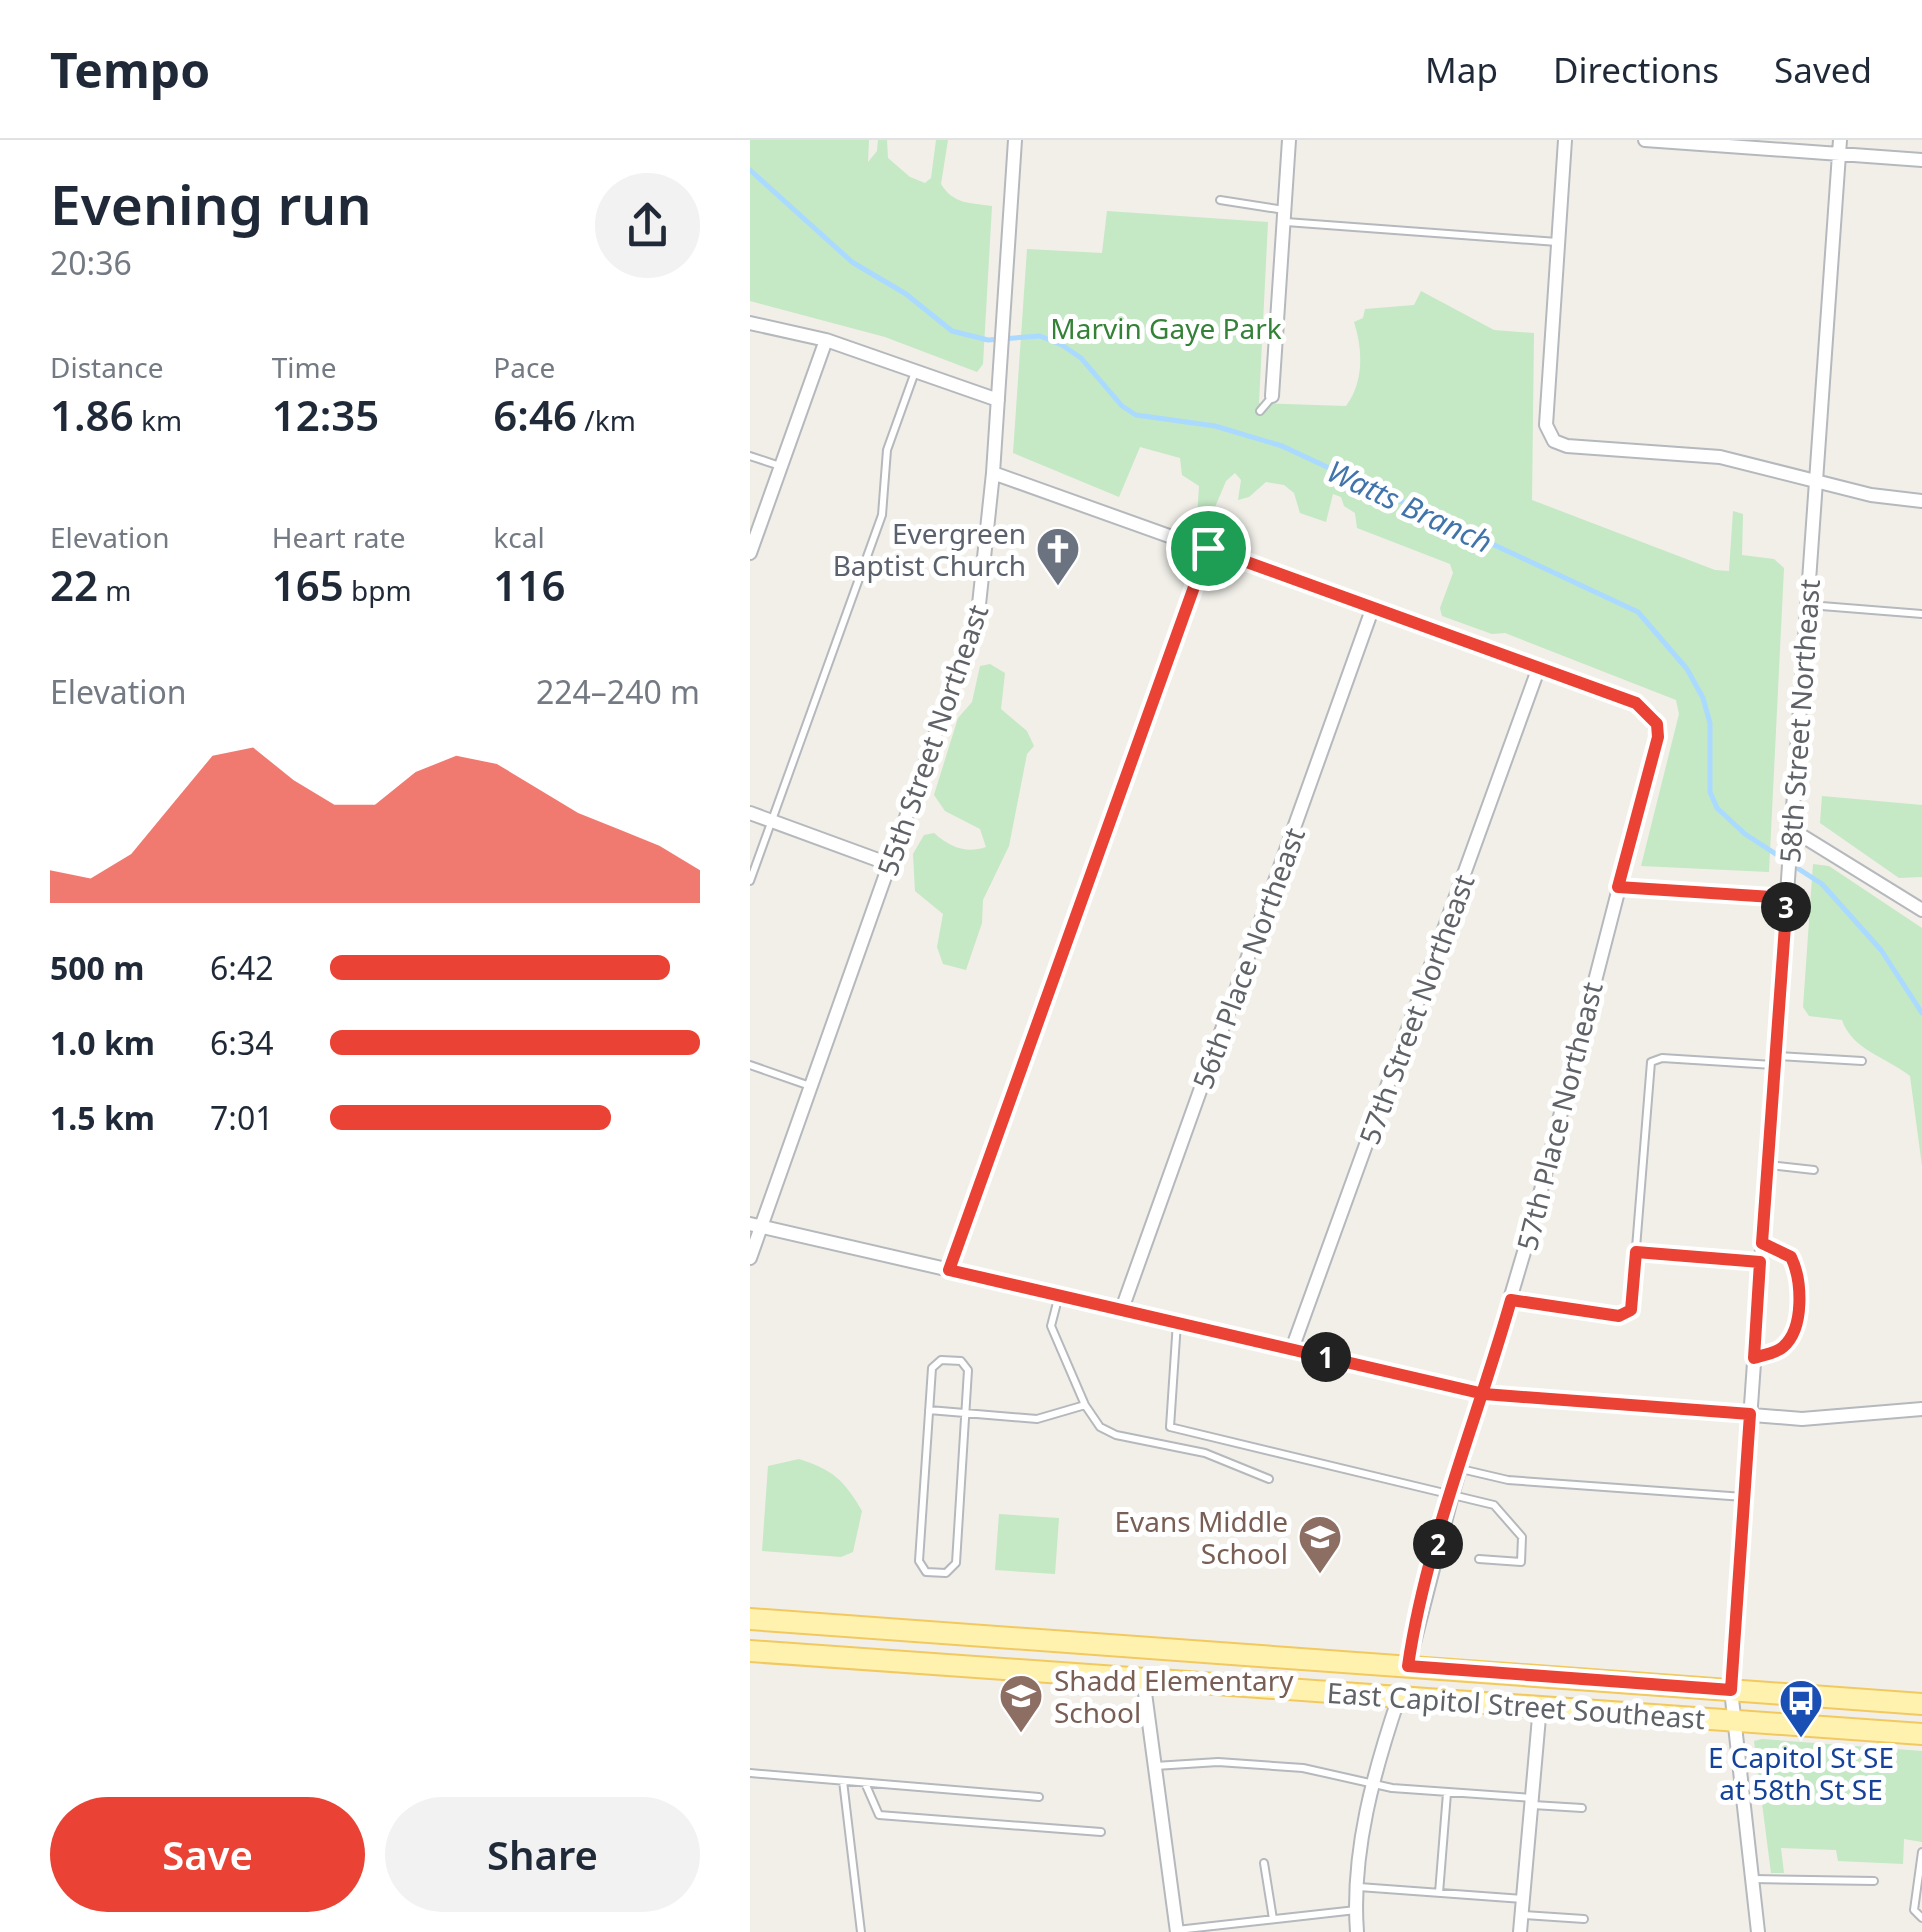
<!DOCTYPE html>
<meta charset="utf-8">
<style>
:root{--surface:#fff;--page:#f2f2f3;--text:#1f2937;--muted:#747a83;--line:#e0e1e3;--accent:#ea4335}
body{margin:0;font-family:"Noto Sans",sans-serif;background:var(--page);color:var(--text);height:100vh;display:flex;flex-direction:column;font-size:38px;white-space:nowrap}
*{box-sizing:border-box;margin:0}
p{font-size:32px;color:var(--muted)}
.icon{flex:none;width:55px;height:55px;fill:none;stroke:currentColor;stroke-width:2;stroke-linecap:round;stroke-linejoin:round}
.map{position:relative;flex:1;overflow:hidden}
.panel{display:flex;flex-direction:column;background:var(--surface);width:750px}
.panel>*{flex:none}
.pin{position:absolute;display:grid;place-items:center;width:85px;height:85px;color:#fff;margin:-42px;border:5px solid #fff;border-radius:50%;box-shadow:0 2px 10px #0007}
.km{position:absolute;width:50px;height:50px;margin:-25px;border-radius:50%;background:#222;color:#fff;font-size:28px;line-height:50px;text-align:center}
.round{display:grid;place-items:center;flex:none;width:105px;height:105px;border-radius:52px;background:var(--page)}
.headline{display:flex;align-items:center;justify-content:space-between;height:170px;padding:0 50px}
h1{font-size:55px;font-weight:600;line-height:75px}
.metrics{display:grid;grid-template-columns:repeat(3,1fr);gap:15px;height:170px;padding:10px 50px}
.metrics div{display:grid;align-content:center}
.metrics b{font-size:42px;font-weight:600}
.metrics small{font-size:28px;font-weight:400}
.metrics p{font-size:28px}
.chart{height:280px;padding:20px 50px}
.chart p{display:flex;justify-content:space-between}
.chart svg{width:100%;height:180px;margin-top:10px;fill:var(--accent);opacity:.7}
.primary-button{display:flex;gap:20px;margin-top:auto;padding:20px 50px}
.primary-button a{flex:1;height:115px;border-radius:60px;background:var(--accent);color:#fff;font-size:40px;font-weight:600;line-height:115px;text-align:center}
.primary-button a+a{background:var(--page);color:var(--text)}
ul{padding:0 50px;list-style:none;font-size:32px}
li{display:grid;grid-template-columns:160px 120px 1fr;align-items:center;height:75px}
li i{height:25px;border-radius:12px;background:var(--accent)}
header{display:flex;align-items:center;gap:60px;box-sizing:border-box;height:140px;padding:0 50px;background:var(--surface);border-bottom:2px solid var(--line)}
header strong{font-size:48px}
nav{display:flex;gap:55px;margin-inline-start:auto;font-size:35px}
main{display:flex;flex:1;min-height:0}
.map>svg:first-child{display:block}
.green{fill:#c5e8c5}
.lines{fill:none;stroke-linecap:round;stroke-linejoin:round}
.stream{stroke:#aadaff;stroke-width:5}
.service-casing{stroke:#b5b8bc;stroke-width:10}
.minor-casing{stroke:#b5b8bc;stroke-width:16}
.primary-casing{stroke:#f2c960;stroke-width:24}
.service{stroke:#fff;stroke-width:6}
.minor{stroke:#fff;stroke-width:12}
.primary{stroke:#fff2af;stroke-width:20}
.route-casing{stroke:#fff;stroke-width:20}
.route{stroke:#ea4335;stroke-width:12}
.labels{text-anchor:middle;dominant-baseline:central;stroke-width:10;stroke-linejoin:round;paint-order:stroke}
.park-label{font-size:28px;fill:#348238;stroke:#fff}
.worship-label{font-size:28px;fill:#5b616d;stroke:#fff;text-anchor:end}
.street-label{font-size:28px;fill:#5f6368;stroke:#fff}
.education-label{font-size:28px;fill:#785e54;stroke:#fff;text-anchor:end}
.transit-label{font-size:28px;fill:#164399;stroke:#fff}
.water-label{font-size:30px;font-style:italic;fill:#4174aa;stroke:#fff}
</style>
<header>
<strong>Tempo</strong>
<nav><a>Map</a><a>Directions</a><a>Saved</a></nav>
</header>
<main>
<section class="panel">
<div class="headline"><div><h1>Evening run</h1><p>20:36</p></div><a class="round"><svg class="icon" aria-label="share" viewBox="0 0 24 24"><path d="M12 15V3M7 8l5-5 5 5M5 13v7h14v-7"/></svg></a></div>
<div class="metrics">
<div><p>Distance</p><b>1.86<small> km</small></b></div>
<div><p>Time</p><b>12:35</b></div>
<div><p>Pace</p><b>6:46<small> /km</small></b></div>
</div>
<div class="metrics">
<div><p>Elevation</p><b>22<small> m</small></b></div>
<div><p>Heart rate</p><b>165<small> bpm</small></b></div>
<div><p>kcal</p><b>116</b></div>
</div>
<div class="chart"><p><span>Elevation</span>224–240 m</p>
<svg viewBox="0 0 160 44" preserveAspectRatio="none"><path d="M0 44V36L10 38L20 32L30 20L40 8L50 6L60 14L70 20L80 20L90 12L100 8L110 10L120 16L130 22L140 26L150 30L160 36V44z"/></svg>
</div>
<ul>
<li><b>500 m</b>6:42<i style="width:92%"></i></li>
<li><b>1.0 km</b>6:34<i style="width:100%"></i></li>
<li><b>1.5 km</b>7:01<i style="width:76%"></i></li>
</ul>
<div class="primary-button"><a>Save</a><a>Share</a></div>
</section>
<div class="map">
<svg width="1172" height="1792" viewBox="0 0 1172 1792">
<rect width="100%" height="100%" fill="#f1efe8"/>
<path class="green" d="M0,0H119L118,22L127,11L128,0H137L138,18L160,37L175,43L181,38L186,0H198L191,44C203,64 220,63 242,66L233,224L227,232L135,197L0,161Z
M357,71L518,82L509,263L596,266C614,242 613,210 604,182L613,178L615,169L664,165L671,151L744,190L784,193L782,360L965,430L979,431L983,371L993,374L992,415L1024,419L1034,428L1019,732L891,726L929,574L926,560L755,493L742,494L692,476L690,468L703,433L700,424L607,388L605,373L594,366L591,357L583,354L576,382L550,373L544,353L534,345L516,342L499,357L488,360L491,340L485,333L476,341L460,379L451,381L447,378L449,346L432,335L430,318L390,307L369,357L263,313L277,109L352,113Z
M240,524L255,533L251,569L277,591L284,606L277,614L259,706L233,760L232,783L216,830L193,824L187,807L193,774L165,751L163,714L174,695L184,693C200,707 216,714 236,707L230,689L195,671L184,655L208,578L222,562L230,526Z
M1072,656L1172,665V737L1149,738L1070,683Z
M1063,724L1079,726L1172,788V1026L1160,936C1138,918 1102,910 1092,880L1059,876L1053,867Z
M49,1319C82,1329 95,1341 112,1371L103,1412L91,1417L12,1411L18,1326Z
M249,1374L309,1378L305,1434L245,1430Z
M1012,1599L1172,1611V1702L1154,1699L1153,1724L1088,1721L1086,1710L1031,1708L1034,1733H1021L1004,1601Z"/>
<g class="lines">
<path class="stream" d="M0,30L102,122L156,154L202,191L238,200L290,196L312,205L331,218L372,266L386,275L465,286L532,306L888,472L937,529L953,558L960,583V652L967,668L995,694L1072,744L1131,810L1172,873"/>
<defs>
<path id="service" d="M470,60L534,70
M536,82L807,102
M510,271L522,257
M0,316L30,326
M1059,465L1172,474
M0,741L132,375L137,310L165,232
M1027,916L1112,921
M0,925L60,946
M1019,1025L1064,1030
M886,1112L1010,1122
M309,1155L301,1186L335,1265L350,1287L366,1295L455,1313L519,1339
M762,1160L869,1176L881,1170L901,922L912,918L1023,925
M427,1182L420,1287L744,1365L772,1397L771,1422L729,1419
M1005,1217C1012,1215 1022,1213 1029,1210C1056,1196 1051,1140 1041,1117L1013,1104
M191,1220L211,1221L218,1230L206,1423L196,1433L176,1432L169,1421L182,1228Z
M179,1270L287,1279L335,1265
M711,1329L758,1340L994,1357
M405,1626L468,1622L553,1628L642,1648L782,1658
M0,1633L289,1657
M93,1641L111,1792
M115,1643L129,1675L351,1692
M783,1665L832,1668
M1172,1712L1164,1770L1172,1778
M514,1723L523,1779
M1003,1739L1124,1741
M609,1747L773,1759
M689,1753L697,1653
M773,1775L834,1779
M427,1790L606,1770"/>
<path id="minor" d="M815,0L796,285L804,301L817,306L970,317L1121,355L1172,361
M895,0L1172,20
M0,183L76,200L248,260
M522,256L539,0
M243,333L886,563L902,576L908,597L782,1085L702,1355L658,1526
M0,413L76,200
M0,673L139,724
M1041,689L1172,770
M868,747L1037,758
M0,1084L735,1253L1052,1279L1172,1269
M0,1118L228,474L243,333L265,0
M199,1130L457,408
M372,1169L623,467
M542,1209L789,527
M393,1538L427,1792
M607,1792C601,1712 624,1631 649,1557
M770,1792L790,1566
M1008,1792L981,1550L1090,0"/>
<path id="primary" d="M0,1479L1172,1564
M0,1511L1172,1594"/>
</defs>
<use href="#service" class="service-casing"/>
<use href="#minor" class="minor-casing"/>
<use href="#primary" class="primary-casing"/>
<use href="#service" class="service"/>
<use href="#minor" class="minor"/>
<use href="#primary" class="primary"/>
</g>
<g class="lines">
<defs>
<path id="route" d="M458,408L199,1130L734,1254L1000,1274L981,1550L658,1526C676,1402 727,1280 761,1160L869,1176L881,1170L886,1112L1010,1122L1004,1218C1012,1215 1027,1213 1033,1207C1055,1188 1052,1140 1041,1117L1012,1103L1037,758L868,747L908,597L907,584L886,563L458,408"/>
</defs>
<use href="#route" class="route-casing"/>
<use href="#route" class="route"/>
</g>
<defs>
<symbol id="church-pin" viewBox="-11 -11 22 30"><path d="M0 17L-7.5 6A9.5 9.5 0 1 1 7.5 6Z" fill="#6b7280" stroke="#fff"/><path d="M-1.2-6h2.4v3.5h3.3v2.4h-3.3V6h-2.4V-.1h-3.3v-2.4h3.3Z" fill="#fff"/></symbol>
<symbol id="school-pin" viewBox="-11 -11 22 30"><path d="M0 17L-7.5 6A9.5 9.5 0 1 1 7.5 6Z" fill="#8d6e63" stroke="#fff"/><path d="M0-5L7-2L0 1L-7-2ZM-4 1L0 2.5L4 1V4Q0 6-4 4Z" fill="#fff"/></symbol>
<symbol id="bus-pin" viewBox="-11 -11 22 30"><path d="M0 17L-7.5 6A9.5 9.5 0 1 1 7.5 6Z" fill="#1a4fb4" stroke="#fff"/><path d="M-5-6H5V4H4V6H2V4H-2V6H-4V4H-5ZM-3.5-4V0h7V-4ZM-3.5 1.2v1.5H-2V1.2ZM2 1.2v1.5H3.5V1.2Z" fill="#fff"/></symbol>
</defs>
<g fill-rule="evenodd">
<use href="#church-pin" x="283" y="384" width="50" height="68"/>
<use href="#school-pin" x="545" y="1372" width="50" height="68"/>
<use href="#school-pin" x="246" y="1531" width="50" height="68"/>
<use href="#bus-pin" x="1026" y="1536" width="50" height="68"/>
</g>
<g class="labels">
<g class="park-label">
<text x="416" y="188">Marvin Gaye Park</text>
</g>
<g class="worship-label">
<text x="276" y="393">Evergreen<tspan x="276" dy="32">Baptist Church</tspan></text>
</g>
<g class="street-label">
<text transform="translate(1049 581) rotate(-86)">58th Street Northeast</text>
<text transform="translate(182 600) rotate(-71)">55th Street Northeast</text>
<text transform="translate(498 818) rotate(-70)">56th Place Northeast</text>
<text transform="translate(666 869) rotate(-70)">57th Street Northeast</text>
<text transform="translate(809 976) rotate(-76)">57th Place Northeast</text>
<text transform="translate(766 1565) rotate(4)">East Capitol Street Southeast</text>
</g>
<g class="education-label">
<text x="538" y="1381">Evans Middle<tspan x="538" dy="32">School</tspan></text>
<text x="304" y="1540" text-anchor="start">Shadd Elementary<tspan x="304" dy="32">School</tspan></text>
</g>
<g class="transit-label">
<text x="1051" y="1617">E Capitol St SE<tspan x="1051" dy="32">at 58th St SE</tspan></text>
</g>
<g class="water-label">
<text transform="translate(660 366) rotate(25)">Watts Branch</text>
</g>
</g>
</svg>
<div class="pin" style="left:458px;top:408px;background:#1e9e55"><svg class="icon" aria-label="arrive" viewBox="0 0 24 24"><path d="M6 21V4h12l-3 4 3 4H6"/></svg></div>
<b class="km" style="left:576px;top:1217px">1</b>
<b class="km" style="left:688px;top:1404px">2</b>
<b class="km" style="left:1036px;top:767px">3</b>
</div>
</main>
